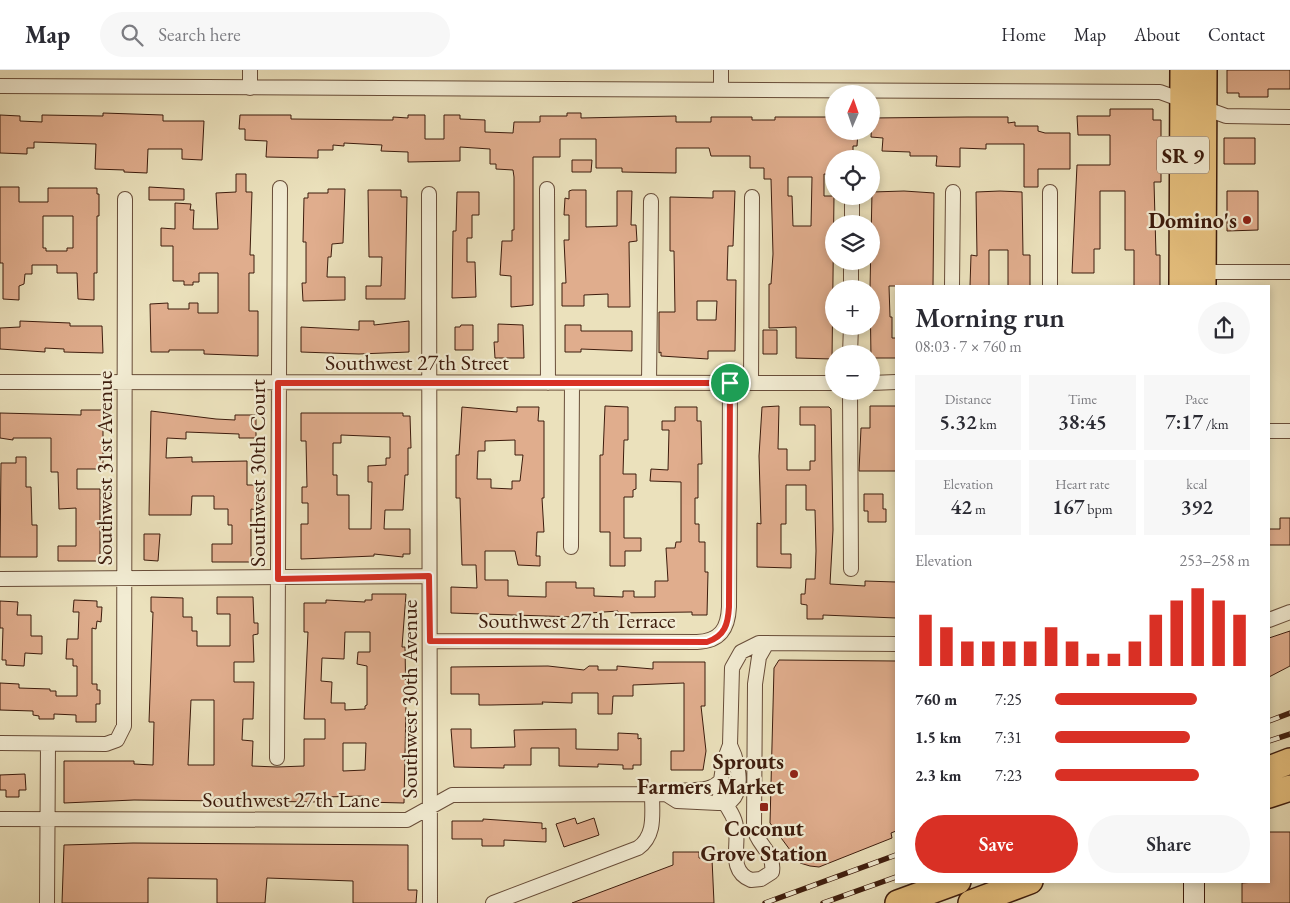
<!DOCTYPE html>
<meta charset="utf-8">
<style>
:root{--surface:#fff;--page:#f7f7f7;--text:#2b2b33;--muted:#7c7c81;--line:#e1e1e2;--accent:#d93025}
body{margin:0;font-family:"EB Garamond",serif;background:var(--page);color:var(--text);height:100vh;display:flex;flex-direction:column;font-size:19px;white-space:nowrap}
*{box-sizing:border-box;margin:0}
p{font-size:16px;color:var(--muted)}
.icon{flex:none;width:28px;height:28px;fill:none;stroke:currentColor;stroke-width:2;stroke-linecap:round;stroke-linejoin:round}
.map{position:relative;flex:1;overflow:hidden}
.drawer{position:absolute;left:895px;top:215px;width:375px;height:598px;display:flex;flex-direction:column;background:var(--surface);border-radius:0px;box-shadow:0 2px 8px #0003}
.drawer>*{flex:none}
.needle{width:32px;rotate:2deg}
.tools{position:absolute;left:825px;top:15px;display:grid;gap:10px}
.tools a{display:grid;place-items:center;width:55px;height:55px;border-radius:50%;background:var(--surface);box-shadow:0 2px 8px #0003;font-size:25px}
.pin{position:absolute;display:grid;place-items:center;width:42px;height:42px;color:#fff;margin:-21px;border:2px solid #fff;border-radius:50%;box-shadow:0 1px 5px #0007}
.round{display:grid;place-items:center;flex:none;width:52px;height:52px;border-radius:26px;background:var(--page)}
.head{display:flex;align-items:center;justify-content:space-between;height:85px;padding:0 20px}
h1{font-size:28px;font-weight:600;line-height:38px}
.stats{display:grid;grid-template-columns:repeat(3,1fr);gap:8px;height:85px;padding:5px 20px}
.stats div{display:grid;align-content:center;border-radius:0px;background:var(--page);text-align:center}
.stats b{font-size:21px;font-weight:600}
.stats small{font-size:14px;font-weight:400}
.stats p{font-size:14px}
.chart{height:140px;padding:10px 20px}
.chart p{display:flex;justify-content:space-between}
.chart svg{width:100%;height:90px;margin-top:5px;stroke:var(--accent);stroke-width:6}
.primary-button{display:flex;gap:10px;margin-top:auto;padding:10px 20px}
.primary-button a{flex:1;height:58px;border-radius:30px;background:var(--accent);color:#fff;font-size:20px;font-weight:600;line-height:58px;text-align:center}
.primary-button a+a{background:var(--page);color:var(--text)}
ul{padding:0 20px;list-style:none;font-size:16px}
li{display:grid;grid-template-columns:80px 60px 1fr;align-items:center;height:38px}
li i{height:12px;border-radius:6px;background:var(--accent)}
header{display:flex;align-items:center;gap:30px;box-sizing:border-box;height:70px;padding:0 25px;background:var(--surface);border-bottom:1px solid var(--line)}
header strong{font-size:24px}
nav{display:flex;gap:28px;margin-inline-start:auto;font-size:18px}
.search{width:350px;height:45px;background:var(--page);display:flex;align-items:center;gap:12px;box-sizing:border-box;padding:0 18px;border-radius:28px;color:var(--muted);font-size:19px}
.map>svg:first-child{display:block}
.building{fill:#e0ad8d;stroke:#3d1c0d;fill-rule:evenodd}
.lines{fill:none;stroke-linecap:round;stroke-linejoin:round}
.street-casing{stroke:#684d39;stroke-width:16}
.secondary-casing{stroke:#3d1c0d;stroke-width:22}
.highway-casing{stroke:#3d1c0d;stroke-width:28}
.street{stroke:#f2ecd3;stroke-width:14}
.secondary{stroke:#f2ecd3;stroke-width:20}
.highway{stroke:#e6c07e;stroke-width:25}
.rail-casing{stroke:#3d1c0d;stroke-width:5.5}
.rail{stroke:#f2ecd3;stroke-width:4;stroke-dasharray:11;stroke-linecap:butt}
.route-casing{stroke:#fff;stroke-width:10}
.route{stroke:#d93025;stroke-width:6}
.poi-dot{fill:#8f2418;stroke:#f2ecd3;stroke-width:2}
.labels{text-anchor:middle;dominant-baseline:central;stroke-width:4.5;stroke-linejoin:round;paint-order:stroke}
.shield{fill:#f2ecd3;stroke:#735a48;stroke-width:1}
.shield-label{font-size:21px;font-weight:bold;fill:#3d1c0d}
.poi-label{font-size:22px;font-weight:bold;fill:#3d1c0d;stroke:#f2ecd3;text-anchor:end}
.street-label{font-size:22px;fill:#3d1c0d;stroke:#f2ecd3}
</style>
<header>
<strong>Map</strong>
<div class="search"><svg class="icon" aria-label="search" viewBox="0 0 24 24"><circle cx="10" cy="10" r="6"/><path d="M15 15l6 6"/></svg>Search here</div>
<nav><a>Home</a><a>Map</a><a>About</a><a>Contact</a></nav>
</header>
<div class="map">
<svg width="1290" height="833" viewBox="0 0 1290 833">
<rect width="100%" height="100%" fill="#ebe1bc"/>
<filter id="stains"><feTurbulence type="fractalNoise" baseFrequency=".004" numOctaves="4"/><feColorMatrix values="0 0 0 0 .2 0 0 0 0 .09 0 0 0 0 .02 0 0 0 .5 -.17"/></filter>
<radialGradient id="worn" r=".72"><stop offset=".6" stop-color="#630" stop-opacity="0"/><stop offset="1" stop-color="#630" stop-opacity=".3"/></radialGradient>
<path class="building" d="M1227,0H1290V19H1268V27H1239V23H1227Z
M1110,39H1153V50H1161V112H1154L1156,185H1160V216H1134V180H1125V121H1100V179H1094V203H1072L1077,95H1110V65H1078L1077,46H1110Z
M103,43L163,45V51H204L202,90L182,89V79H148L147,103L124,102V100L95,99L96,74L34,72V78H27V84L0,83V45L20,46V51L42,52V45L103,46Z
M567,43H581V48L676,46V52H711V47H752V50H775V47H834V61H858L857,76H853V89H834V105L824,104V126H834L832,289L796,288V257L769,258V214H771L773,184L771,109H764V98H750V86H711L709,78H676V103L622,102V98H596V69H560V87H533V235L511,237V206L500,205L502,171H512V160H514V107L513,100L496,99V94H490V79L460,77V91L408,92V82L381,81L382,75L344,73V76L333,75V80H318V88L266,87L267,71L245,70V59H239L240,45H291V49L384,50H393V47L408,48V45H425V69H444V45H460V49L485,50V62L513,63L514,52H540V46H567ZM788,107H812L811,156H793L792,126H788Z
M967,47H1008V53L1015,52V56H1038V61L1045,63H1070V99H1038V117H1024V74H986V79L960,78V97L936,96L937,86H910V82L882,81L883,68L871,67L872,48Z
M1224,68H1255V94H1224Z
M572,90H592L591,102H572Z
M236,104H246V122H252L250,185H254V203H249V241H258V286L204,284V280H169V282H151L150,234L168,233V239H189V233H198V243H218V203H199V212H193V215H184V211H173V176H161V158L175,159V133L191,134L190,140H194L193,159H218L216,123L236,122Z
M0,117H19V132H48V118H97V124H99V146H97V203H94V230L78,229L77,203H57V195H32V204H25L24,214L19,216V230L3,229V193H0ZM43,146H73V178H67V181H46V178H43Z
M149,117L184,119V130H149Z
M328,119H345L343,173L332,174L331,187H328L327,207H345V230L303,231L302,213H306V172H303L304,128H308V123H328Z
M368,120H401V127H407L405,229H366V216H381L382,187H369Z
M572,120H586V157L617,156V121H632L631,155H636L637,171L629,172L630,237H608V224L584,225V236H562V213H566L564,170H569V145H564L565,128L569,129V121Z
M713,121H735L733,176H728L727,210H736L735,281H708V289L661,286V282L659,283V242H675L674,181H670V127L713,128ZM697,231H717L716,250H697Z
M904,121L934,123L933,216H889L890,247H892V268H896V288H871L870,219L872,122Z
M1000,121L1022,122L1023,185H1030V216H1008V180H989V216H970L971,185L977,186L976,122Z
M1227,121H1258V160L1227,161Z
M457,122H479V145H472V168H467V192H475L476,227L452,228L453,161H456Z
M20,251L70,253V256H102L103,283L64,282V279L45,278V282L0,279V258L20,257Z
M359,251H374V255L409,251V282L359,284L301,282V257L359,260Z
M498,254L523,255L524,288H495L494,272H498Z
M461,255H473V280H455V257H460Z
M565,255H581V261H632V281L581,279V282H565Z
M763,260H777V284H763Z
M605,336L628,337V370H624L623,404H636V419L633,420V427H624V468H641V481H625V496H610V462H600V385H603Z
M779,336L778,379H787V400H810V391H815V355H800V337H829L831,339L833,460L830,514L865,516V511L896,512V548L823,545V549H807V535L801,534V524H805L806,509H815L816,481L815,440H806V415H786V454H781V484H791V498L757,497V453L761,454L759,386L762,337Z
M870,336H896V401H859L861,358H870Z
M462,337L517,342V337H539L538,351H544V428H542L544,462H537L536,486H540V496L518,495L515,481H485V510H508V526L546,527V512H576V518H594V526L623,527V521H634V527H655V511H668L666,478H675L676,472H681V412L650,411L651,399L668,400L669,360H662V351H675V337H697V351H701L702,394H698V428H695V454H699V472H705V502H708L707,545H692V542L618,543V541L576,544V547L451,543V517L477,518L476,495H462L460,428H456V385H459ZM515,370V385H523L520,411H512V419L491,418V409H477L478,381H485V371Z
M81,340H103V399H77V419H100V491H58V476H76V438L59,439L58,402H51V368H13V370L0,368V343L81,345Z
M151,341L216,349L235,350V345H256V368H239V364L186,362V369L167,368L166,388L192,387V392L247,391V415H258V440L251,439V492H212V474H232V455H228V439H214V426H192L191,445H149Z
M301,343H403V346H410L411,378H408V405H405L403,440H385L384,459H410V484H403V487L374,484V486L301,489V454H308V433H302V417H307L306,371H301ZM341,365L390,367V388H386V395L368,396V412H372L371,459H349V425H337V405H333V373H341Z
M16,387H26V417H31L32,455H37V487H0L1,393H16Z
M864,424H883V439H886V452H868V441H864Z
M1280,448H1290V475H1269V459H1280Z
M144,464H160L158,491L144,490Z
M372,524H406L402,577H405L406,635L404,733L364,732V726L324,727V732L134,730L64,733V691H134V694L153,695L154,652H149L153,542H151V527L183,528V547H192V561H197V576H230V544H217V527H253L254,553H258V564L253,565L254,592H234V612H254L253,649H243L242,670L253,671L252,696L277,697L304,696V669H325V649H304L308,562H304V533H326V530L365,532V530H372ZM345,562H370V582H358L357,594L367,596V635L365,636V639L345,640V633H331L332,612L321,611L322,588L344,589ZM191,630H214V695H188ZM343,673H366L365,700L343,701Z
M74,530L97,531V537H102L101,552L97,551L96,559L92,558V614H97V620H100V634H96V652H76V645L54,644V649H39V646L33,645V641L0,640V613L19,614V618L50,619V621H56V626H77V596H73V589H66L67,569H78L79,542H73Z
M0,531L18,532L17,545H31V566H42V584L25,583L24,596L6,595V590H2L3,558H0Z
M1290,561V596L1269,607V568Z
M779,590L896,591V761L891,763L892,768L819,797L810,796L800,793L796,788L770,753L774,598Z
M653,592H705V636H701L706,681L703,700H671V681H684V613L633,615V626H613L612,644H598V623H572V633L542,632L543,634L491,635H479V624H451V597L548,596L584,600L589,596H598V600H617V596L653,599Z
M451,659H471V678L515,677L514,660L576,659V679L618,680V663L638,664V669L641,668V695H633V699H623V695L598,694V697L559,696V678H531V695H504V698L454,697Z
M25,704L26,720H19V727H6V720H0V705Z
M575,748L577,754L594,748L599,765L564,777L556,754Z
M483,749L542,753V759L546,758V772L504,770V776H482V769H452V751H483Z
M1269,762H1290V833H1242V813L1269,811Z
M133,773L408,775V820H417L416,833H353V811L267,808L265,833H217V809L148,808V833H62L64,775Z
M673,782H699V788L712,789L714,833H572L673,795Z"/>
<g class="lines">
<defs>
<path id="street" d="M250,0V18
M0,16L1160,22L1226,46L1290,47
M721,19V0
M547,119L548,313
M429,124L430,833
M852,154V126
M1198,202H1290
M952,216L953,122
M1050,216V122
M851,219V191
M850,284L851,256
M0,312L834,313
M649,313L651,131
M751,313L752,127
M871,313L896,312
M850,321L851,499
M1269,361H1290
M571,477L572,313
M0,509L429,506
M1269,550L1290,542
M430,571L697,572C720,571 728,559 729,537L730,313
M0,673L106,674L117,670L124,656L125,129
M730,675C737,689 745,719 731,731L718,733L677,731L666,724C682,716 709,726 721,710L724,691L730,675L732,598L741,582L759,573L896,574
M277,688L280,118
M720,726C726,735 735,746 736,757C739,777 728,801 751,810L761,809L772,802C775,782 757,775 754,758L755,614L759,587L767,573
M0,749L407,750L452,725L666,724
M47,833L48,674
M493,833L638,778C656,765 652,744 652,724"/>
<path id="secondary" d="M1194,833V811"/>
<path id="highway" d="M1182,216L1183,0
M1203,216L1204,0
M1269,699L1290,691
M1269,725L1290,718
M898,833L958,811
M971,833L1030,811"/>
</defs>
<use href="#street" class="street-casing"/>
<use href="#secondary" class="secondary-casing"/>
<use href="#highway" class="highway-casing"/>
<use href="#street" class="street"/>
<use href="#secondary" class="secondary"/>
<use href="#highway" class="highway"/>
<defs>
<path id="rail" d="M1269,651L1290,643
M1269,671L1290,664
M765,833L896,785
M823,833L896,807"/>
</defs>
<use href="#rail" class="rail-casing"/>
<use href="#rail" class="rail"/>
</g>
<g class="lines">
<defs>
<path id="route" d="M278,313H730L729,537C728,554 725,566 707,572L430,571L429,506L278,509Z"/>
</defs>
<use href="#route" class="route-casing"/>
<use href="#route" class="route"/>
</g>
<g class="poi-dot">
<circle cx="1247" cy="150" r="5"/>
<circle cx="794" cy="704" r="5"/>
<rect x="759" y="732" width="10" height="10" rx="2.5"/>
</g>
<g class="labels">
<rect class="shield" x="1157" y="66.5" width="52" height="37" rx="4"/>
<g class="shield-label">
<text x="1183" y="85">SR 9</text>
</g>
<g class="poi-label">
<text x="1237" y="150">Domino's</text>
<text x="784" y="691">Sprouts<tspan x="784" dy="25">Farmers Market</tspan></text>
<text x="764" y="758" text-anchor="middle">Coconut<tspan x="764" dy="25">Grove Station</tspan></text>
</g>
<g class="street-label">
<text x="417" y="292">Southwest 27th Street</text>
<text transform="translate(104 398) rotate(-90)">Southwest 31st Avenue</text>
<text transform="translate(257 403) rotate(-90)">Southwest 30th Court</text>
<text x="577" y="550">Southwest 27th Terrace</text>
<text transform="translate(409 629) rotate(-90)">Southwest 30th Avenue</text>
<text x="291" y="729">Southwest 27th Lane</text>
</g>
</g>
<rect width="100%" height="100%" filter="url(#stains)"/>
<rect width="100%" height="100%" fill="url(#worn)"/>
</svg>
<div class="tools">
<a><svg class="needle" viewBox="-14 -14 28 28"><path d="M0-13l5 13h-10z" fill="#e53935"/><path d="M0 13l5-13h-10z" fill="#7c7c81"/></svg></a>
<a><svg class="icon" aria-label="locate" viewBox="0 0 24 24"><circle cx="12" cy="12" r="6"/><path d="M12 2v4M12 18v4M2 12h4M18 12h4"/></svg></a>
<a><svg class="icon" aria-label="layers" viewBox="0 0 24 24"><path d="M12 4l9 5-9 5-9-5zM3 14l9 5 9-5"/></svg></a>
<a>+</a>
<a>−</a>
</div>
<div class="pin" style="left:730px;top:313px;background:#1e9e55"><svg class="icon" aria-label="arrive" viewBox="0 0 24 24"><path d="M6 21V4h12l-3 4 3 4H6"/></svg></div>
<section class="drawer">
<div class="head"><div><h1>Morning run</h1><p>08:03 · 7 × 760 m</p></div><a class="round"><svg class="icon" aria-label="share" viewBox="0 0 24 24"><path d="M12 15V3M7 8l5-5 5 5M5 13v7h14v-7"/></svg></a></div>
<div class="stats">
<div><p>Distance</p><b>5.32<small> km</small></b></div>
<div><p>Time</p><b>38:45</b></div>
<div><p>Pace</p><b>7:17<small> /km</small></b></div>
</div>
<div class="stats">
<div><p>Elevation</p><b>42<small> m</small></b></div>
<div><p>Heart rate</p><b>167<small> bpm</small></b></div>
<div><p>kcal</p><b>392</b></div>
</div>
<div class="chart"><p><span>Elevation</span>253–258 m</p>
<svg viewBox="0 0 160 44" preserveAspectRatio="none"><path d="M5 44V19M15 44V25M25 44V32M35 44V32M45 44V32M55 44V32M65 44V25M75 44V32M85 44V38M95 44V38M105 44V32M115 44V19M125 44V12M135 44V6M145 44V12M155 44V19"/></svg>
</div>
<ul>
<li><b>760 m</b>7:25<i style="width:73%"></i></li>
<li><b>1.5 km</b>7:31<i style="width:69%"></i></li>
<li><b>2.3 km</b>7:23<i style="width:74%"></i></li>
</ul>
<div class="primary-button"><a>Save</a><a>Share</a></div>
</section>
</div>
